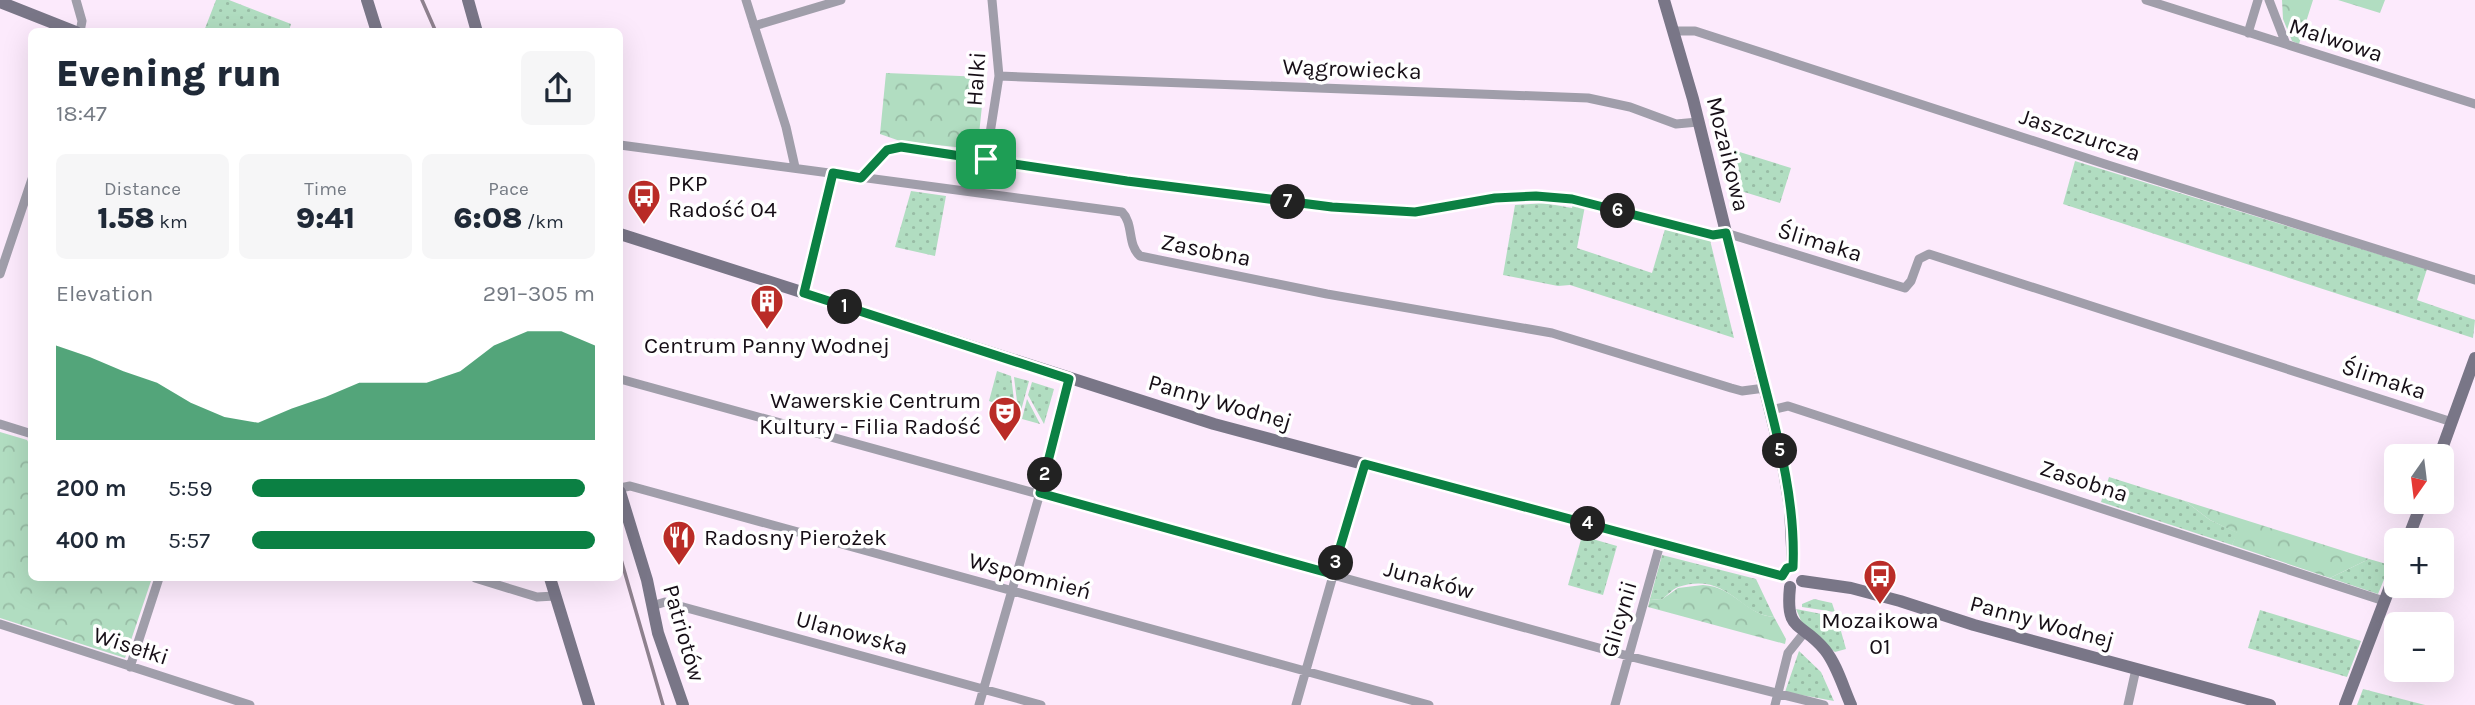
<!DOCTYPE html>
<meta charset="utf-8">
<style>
:root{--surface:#fff;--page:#f6f6f7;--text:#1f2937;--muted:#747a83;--accent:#0b8043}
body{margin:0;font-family:Karla,sans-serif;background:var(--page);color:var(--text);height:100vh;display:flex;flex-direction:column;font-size:26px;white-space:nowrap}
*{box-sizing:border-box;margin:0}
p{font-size:23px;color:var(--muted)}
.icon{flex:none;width:38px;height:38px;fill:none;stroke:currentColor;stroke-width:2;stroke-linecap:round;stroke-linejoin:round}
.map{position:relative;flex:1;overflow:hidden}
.details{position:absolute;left:28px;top:28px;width:595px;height:553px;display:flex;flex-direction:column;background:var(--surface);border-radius:10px;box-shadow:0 7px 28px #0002}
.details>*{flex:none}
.needle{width:46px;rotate:194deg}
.controls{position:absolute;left:2384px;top:444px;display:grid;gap:14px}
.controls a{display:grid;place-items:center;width:70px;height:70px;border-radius:10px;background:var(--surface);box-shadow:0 7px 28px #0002;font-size:35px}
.pin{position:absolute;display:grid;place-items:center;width:60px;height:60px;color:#fff;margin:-30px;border-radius:14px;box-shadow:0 4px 10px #0006}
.km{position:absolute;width:35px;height:35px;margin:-18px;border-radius:50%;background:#222;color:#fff;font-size:19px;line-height:35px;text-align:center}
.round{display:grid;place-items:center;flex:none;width:74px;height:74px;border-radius:10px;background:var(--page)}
.summary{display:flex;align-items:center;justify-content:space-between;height:119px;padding:0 28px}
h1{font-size:38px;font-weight:800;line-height:52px}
.figures{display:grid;grid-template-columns:repeat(3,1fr);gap:10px;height:119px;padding:7px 28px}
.figures div{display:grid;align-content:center;border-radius:10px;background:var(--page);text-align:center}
.figures b{font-size:30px;font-weight:800}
.figures small{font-size:19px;font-weight:400}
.figures p{font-size:19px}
.chart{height:196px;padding:14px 28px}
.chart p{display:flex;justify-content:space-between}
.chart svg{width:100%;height:126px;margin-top:7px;fill:var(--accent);opacity:.7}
ul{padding:0 28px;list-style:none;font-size:23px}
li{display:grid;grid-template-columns:112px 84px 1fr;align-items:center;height:52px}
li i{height:18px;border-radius:9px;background:var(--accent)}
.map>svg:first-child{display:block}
.grass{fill:url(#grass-dots)}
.forest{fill:url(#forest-crowns)}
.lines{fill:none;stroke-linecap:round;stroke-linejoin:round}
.street{stroke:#a09eaa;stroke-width:9}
.secondary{stroke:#797687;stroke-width:12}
.rail{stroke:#8e818e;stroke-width:3.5}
.route-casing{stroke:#fff;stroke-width:14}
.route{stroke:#0b8043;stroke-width:9}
.labels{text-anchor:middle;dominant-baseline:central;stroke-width:7;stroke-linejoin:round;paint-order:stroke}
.street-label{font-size:23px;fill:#160e16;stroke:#fff}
.poi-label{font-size:23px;fill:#160e16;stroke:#fff;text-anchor:start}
</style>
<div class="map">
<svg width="2475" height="705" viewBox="0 0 2475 705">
<defs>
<pattern id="grass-dots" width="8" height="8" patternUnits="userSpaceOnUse" patternTransform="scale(1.75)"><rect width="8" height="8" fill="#b1ddc1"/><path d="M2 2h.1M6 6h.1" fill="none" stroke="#98bca5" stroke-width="1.8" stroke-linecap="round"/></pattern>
<pattern id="forest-crowns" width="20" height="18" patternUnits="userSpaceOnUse" patternTransform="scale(1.75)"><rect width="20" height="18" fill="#b1ddc1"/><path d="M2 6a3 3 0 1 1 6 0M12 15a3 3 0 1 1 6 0" fill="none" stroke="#98bca5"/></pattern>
</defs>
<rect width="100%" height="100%" fill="#fceafc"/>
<path class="grass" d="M216,0H229L291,24L289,31H204Z
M1730,149L1791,168L1780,203L1731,188L1724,153Z
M2075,161L2427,269L2417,300L2475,320L2473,338L2063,204Z
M911,191L946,196L935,256L895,247Z
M1544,203L1572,208L1573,204L1585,206L1577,248L1652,273L1665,229L1710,240L1734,338L1570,285L1558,286L1503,275L1515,205Z
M997,371L1011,376L1015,408L989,401Z
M1014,377L1029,381L1019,418Z
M1032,382L1054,389L1044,424L1028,395Z
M1027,399L1040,424L1022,419Z
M2109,477L2185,501L2210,520L2238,533L2232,545L2101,502Z
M1582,536L1617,546L1603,595L1568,585Z
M1662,555L1756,579L1774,617C1739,615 1728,571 1678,587C1671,590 1667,596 1661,600L1650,599Z
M2369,559L2390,565L2378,594L2330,578Z
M1814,599L1832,603L1835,612L1802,607V604Z
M1796,609L1837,617L1846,649L1835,652L1831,649L1802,623Z
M2260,610L2361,641L2347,677L2248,648Z
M1799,651L1821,672L1834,701L1785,692Z
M2363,689L2425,705H2357Z"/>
<path class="forest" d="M2282,0H2313L2299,44L2292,41L2283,19Z
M2338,0H2385L2380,13Z
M886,73L985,77L978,144L974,149L900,141L880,134Z
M0,432L27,440L31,447L32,578H152L125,658L0,618Z
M2185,501L2369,559L2330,578L2232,545L2237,533L2210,520Z
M1703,585C1735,587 1746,615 1774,617L1786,639L1785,644L1648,607L1650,599L1661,600L1678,588Z"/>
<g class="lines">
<path class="street" d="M76,0L82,21L80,32
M746,0L786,127L795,167
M2146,0L2475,104
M2269,0L2286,44
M754,26L841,0
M1674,31H1695L2108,165L2475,280
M2248,33L2258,0
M999,76L1588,98L1630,107L1676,124L1698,122
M620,145L1122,212C1134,224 1127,245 1140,256L1327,294L1552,333L1731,388L1742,391L1765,388
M986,159L999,76L992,0
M861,178L887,150L901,147L1196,190L1332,207L1415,212L1495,198L1536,196L1572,199L1713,235L1726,233L1905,288L1911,281L1919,259L1929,254L2452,422
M0,274L32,179
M805,293L833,173
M620,379L1628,656L1824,705
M1771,410L1788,406L2384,601
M0,424L32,434
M620,488L630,486L1429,705
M475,578L537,597L555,596
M652,606L665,602L1041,705
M0,624L250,705
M130,667L159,578
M979,705L1040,493L1069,379
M1296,705L1365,464
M1615,705L1660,544
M1775,705L1788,653L1804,633
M2128,705L2136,669"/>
<path class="secondary" d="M367,0L377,32
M468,0L477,32
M1664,0L1693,99L1782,459L1790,508L1793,567
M0,2L76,32
M620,234L1214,424L1782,576
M2439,457L2475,358
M620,492L647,580L658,633L683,705
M2407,541L2422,502
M550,578L589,705
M1802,581L1851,588L1900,601L1974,625L2270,705
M1790,587C1785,634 1802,621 1825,650C1837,665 1843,687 1851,705
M2345,705L2396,571"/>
<path class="rail" d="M422,0L436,32
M620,556L663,705"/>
</g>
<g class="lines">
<defs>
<path id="route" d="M901,147L1127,181L1332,207L1415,212L1495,198L1536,196L1572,199L1713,235L1726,233C1738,280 1750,328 1762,375C1778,437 1796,502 1793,567L1787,568L1782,576L1365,464L1332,574L1040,493L1069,379L804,293L833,173L861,178L887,150Z"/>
</defs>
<use href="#route" class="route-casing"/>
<use href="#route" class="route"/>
</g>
<defs>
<symbol id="bus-pin" viewBox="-11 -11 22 30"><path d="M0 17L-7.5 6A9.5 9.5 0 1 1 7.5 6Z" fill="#ba2c27" stroke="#fff"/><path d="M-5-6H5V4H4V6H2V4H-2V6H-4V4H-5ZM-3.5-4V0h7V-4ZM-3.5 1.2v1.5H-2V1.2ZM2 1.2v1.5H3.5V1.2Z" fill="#fff"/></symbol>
<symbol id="building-pin" viewBox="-11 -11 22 30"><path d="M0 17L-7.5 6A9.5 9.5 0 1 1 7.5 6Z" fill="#ba2c27" stroke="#fff"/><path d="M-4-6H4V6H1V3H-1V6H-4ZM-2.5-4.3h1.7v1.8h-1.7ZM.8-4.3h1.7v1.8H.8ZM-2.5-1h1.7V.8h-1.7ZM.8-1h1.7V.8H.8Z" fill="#fff"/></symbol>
<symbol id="theatre-pin" viewBox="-11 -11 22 30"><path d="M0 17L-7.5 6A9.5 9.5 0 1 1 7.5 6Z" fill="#ba2c27" stroke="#fff"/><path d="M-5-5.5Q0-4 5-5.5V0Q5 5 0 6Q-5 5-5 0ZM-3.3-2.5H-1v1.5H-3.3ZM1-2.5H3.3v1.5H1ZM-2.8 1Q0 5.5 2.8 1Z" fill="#fff"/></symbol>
<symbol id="restaurant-pin" viewBox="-11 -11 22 30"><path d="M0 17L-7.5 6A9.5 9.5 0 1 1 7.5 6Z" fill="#ba2c27" stroke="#fff"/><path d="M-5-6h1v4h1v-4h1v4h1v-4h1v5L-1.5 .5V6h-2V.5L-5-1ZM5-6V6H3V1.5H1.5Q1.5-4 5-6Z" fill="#fff"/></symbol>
</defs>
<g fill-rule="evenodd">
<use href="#bus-pin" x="625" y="177" width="38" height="52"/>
<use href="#building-pin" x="748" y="282" width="38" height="52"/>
<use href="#theatre-pin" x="986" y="394" width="38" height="52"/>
<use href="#restaurant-pin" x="660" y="518" width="38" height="52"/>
<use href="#bus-pin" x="1861" y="557" width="38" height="52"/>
</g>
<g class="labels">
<g class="street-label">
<text transform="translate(2336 40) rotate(18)">Malwowa</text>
<text transform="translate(1352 69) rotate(2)">Wągrowiecka</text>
<text transform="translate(976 79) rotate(-86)">Halki</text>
<text transform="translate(2080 135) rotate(18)">Jaszczurcza</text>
<text transform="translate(1728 154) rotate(76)">Mozaikowa</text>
<text transform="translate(1820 242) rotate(17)">Ślimaka</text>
<text transform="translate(1206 250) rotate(11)">Zasobna</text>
<text transform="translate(2384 379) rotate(18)">Ślimaka</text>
<text transform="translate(1220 402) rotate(16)">Panny Wodnej</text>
<text transform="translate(2084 481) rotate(18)">Zasobna</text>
<text transform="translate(1030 576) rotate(15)">Wspomnień</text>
<text transform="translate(1429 580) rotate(15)">Junaków</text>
<text transform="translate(1619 619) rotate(-74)">Glicynii</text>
<text transform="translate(2042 622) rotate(15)">Panny Wodnej</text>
<text transform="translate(684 633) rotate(74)">Patriotów</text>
<text transform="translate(852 633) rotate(15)">Ulanowska</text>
<text transform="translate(131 646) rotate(18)">Wisełki</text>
</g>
<g class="poi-label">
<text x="668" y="183">PKP<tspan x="668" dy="26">Radość 04</tspan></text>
<text x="767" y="345" text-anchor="middle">Centrum Panny Wodnej</text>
<text x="981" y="400" text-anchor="end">Wawerskie Centrum<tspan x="981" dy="26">Kultury - Filia Radość</tspan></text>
<text x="704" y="537">Radosny Pierożek</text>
<text x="1880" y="620" text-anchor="middle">Mozaikowa<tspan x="1880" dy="26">01</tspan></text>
</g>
</g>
</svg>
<div class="controls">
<a><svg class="needle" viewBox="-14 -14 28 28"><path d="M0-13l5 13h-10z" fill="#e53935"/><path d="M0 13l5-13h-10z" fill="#747a83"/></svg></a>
<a>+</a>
<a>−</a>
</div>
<div class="pin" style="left:986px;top:159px;background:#1e9e55"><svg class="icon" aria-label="arrive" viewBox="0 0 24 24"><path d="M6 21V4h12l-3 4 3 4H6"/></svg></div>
<b class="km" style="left:845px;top:307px">1</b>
<b class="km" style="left:1045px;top:475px">2</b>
<b class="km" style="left:1336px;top:563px">3</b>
<b class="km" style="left:1588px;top:524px">4</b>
<b class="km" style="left:1780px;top:451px">5</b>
<b class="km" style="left:1618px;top:211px">6</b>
<b class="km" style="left:1288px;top:202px">7</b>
<section class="details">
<div class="summary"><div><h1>Evening run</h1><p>18:47</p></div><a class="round"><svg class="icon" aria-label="share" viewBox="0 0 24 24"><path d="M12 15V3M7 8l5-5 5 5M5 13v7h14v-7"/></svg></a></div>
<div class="figures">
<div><p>Distance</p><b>1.58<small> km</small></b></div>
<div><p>Time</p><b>9:41</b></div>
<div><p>Pace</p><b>6:08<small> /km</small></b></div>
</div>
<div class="chart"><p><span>Elevation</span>291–305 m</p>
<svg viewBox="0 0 160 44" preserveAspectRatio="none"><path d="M0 44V11L10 15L20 20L30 24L40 31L50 36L60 38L70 33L80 29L90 24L100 24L110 24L120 20L130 11L140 6L150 6L160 11V44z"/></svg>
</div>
<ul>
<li><b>200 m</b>5:59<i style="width:97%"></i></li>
<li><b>400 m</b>5:57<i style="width:100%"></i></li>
</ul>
</section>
</div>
